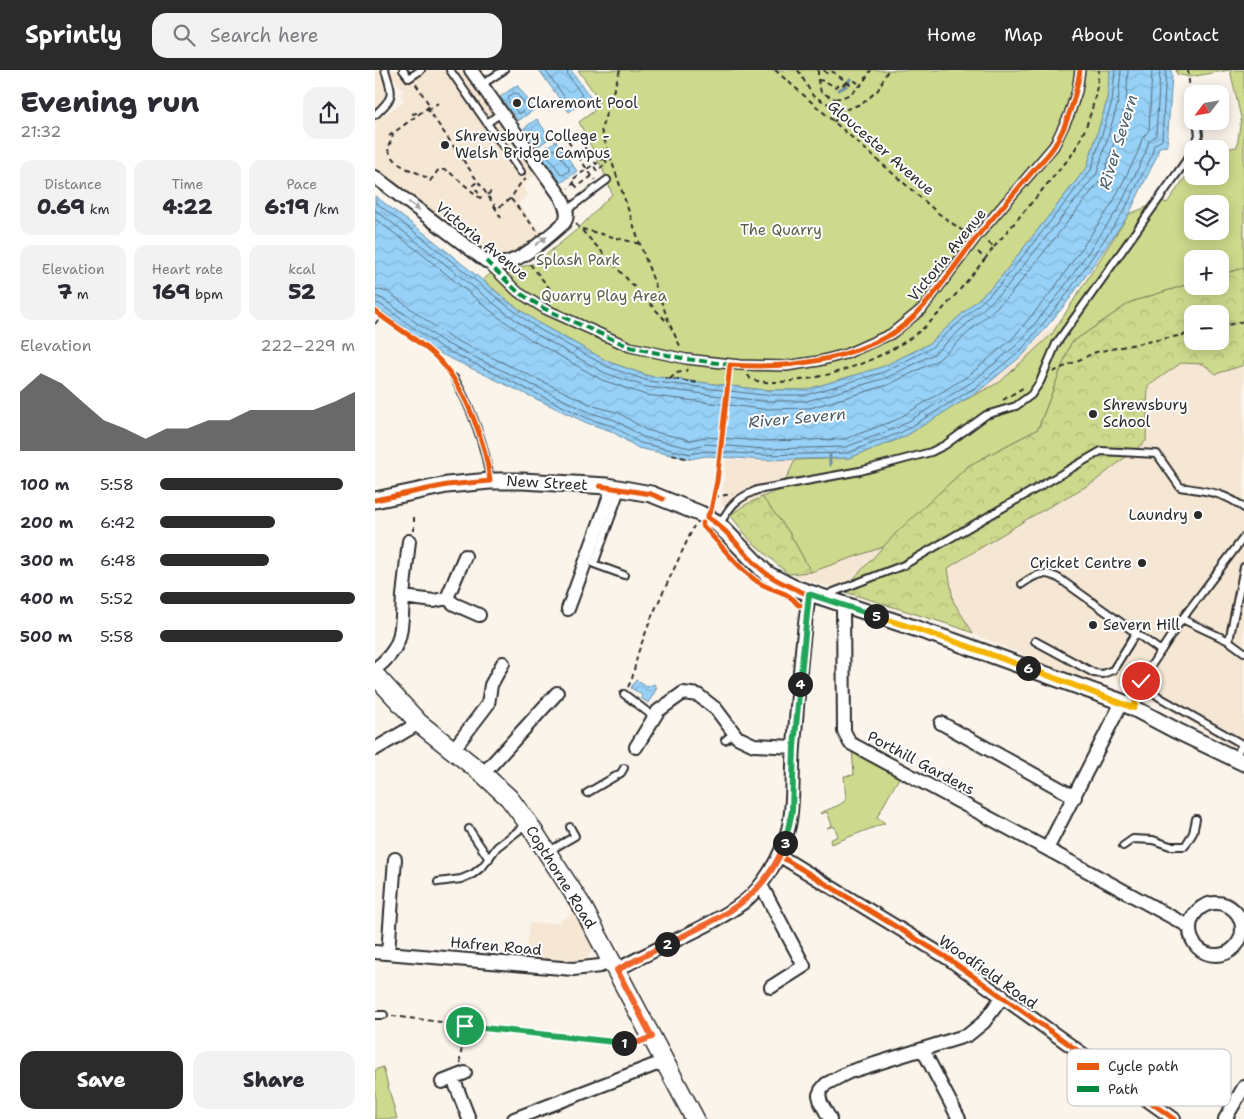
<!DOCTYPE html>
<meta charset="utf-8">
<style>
:root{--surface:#fff;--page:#f2f2f3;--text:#2b2b33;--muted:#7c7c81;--accent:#2b2b2b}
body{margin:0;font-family:"Shantell Sans",sans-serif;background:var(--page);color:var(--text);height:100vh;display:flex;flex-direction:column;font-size:19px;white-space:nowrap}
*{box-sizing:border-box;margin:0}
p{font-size:16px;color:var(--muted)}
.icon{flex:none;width:28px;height:28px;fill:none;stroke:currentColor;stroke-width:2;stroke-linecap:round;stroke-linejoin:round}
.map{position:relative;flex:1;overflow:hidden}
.details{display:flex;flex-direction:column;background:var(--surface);width:375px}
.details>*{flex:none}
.needle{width:32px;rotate:239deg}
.buttons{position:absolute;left:809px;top:15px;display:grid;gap:10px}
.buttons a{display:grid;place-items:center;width:45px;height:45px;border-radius:10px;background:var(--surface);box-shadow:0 2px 12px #0003;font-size:25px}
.pin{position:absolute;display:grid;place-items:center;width:42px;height:42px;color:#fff;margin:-21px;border:2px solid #fff;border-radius:50%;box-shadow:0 1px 5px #0007}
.km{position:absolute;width:25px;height:25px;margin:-12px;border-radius:50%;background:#222;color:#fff;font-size:14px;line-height:25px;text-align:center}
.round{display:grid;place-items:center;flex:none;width:52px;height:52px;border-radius:15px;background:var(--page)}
.head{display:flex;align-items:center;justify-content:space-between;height:85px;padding:0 20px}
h1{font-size:28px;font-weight:800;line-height:38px}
.stats{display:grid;grid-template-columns:repeat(3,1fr);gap:8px;height:85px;padding:5px 20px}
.stats div{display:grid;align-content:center;border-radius:12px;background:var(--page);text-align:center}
.stats b{font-size:21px;font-weight:800}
.stats small{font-size:14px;font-weight:400}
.stats p{font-size:14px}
.chart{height:140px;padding:10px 20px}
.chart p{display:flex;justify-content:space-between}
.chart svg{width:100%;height:90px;margin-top:5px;fill:var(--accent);opacity:.7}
.primary-button{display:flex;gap:10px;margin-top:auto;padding:10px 20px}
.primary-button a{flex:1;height:58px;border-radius:15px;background:var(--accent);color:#fff;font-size:20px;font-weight:800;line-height:58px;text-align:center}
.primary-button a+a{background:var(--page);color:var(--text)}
ul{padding:0 20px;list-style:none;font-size:16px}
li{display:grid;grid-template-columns:80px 60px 1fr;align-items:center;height:38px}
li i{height:12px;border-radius:6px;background:var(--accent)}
header{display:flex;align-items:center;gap:30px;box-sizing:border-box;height:70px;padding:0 25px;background:var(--accent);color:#fff}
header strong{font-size:24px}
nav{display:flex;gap:28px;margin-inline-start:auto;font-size:18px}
.search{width:350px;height:45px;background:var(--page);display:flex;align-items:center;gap:12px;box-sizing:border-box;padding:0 18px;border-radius:15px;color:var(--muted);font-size:19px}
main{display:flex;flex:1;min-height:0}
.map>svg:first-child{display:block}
.built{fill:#f6e7d4;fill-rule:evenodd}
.green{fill:#cdd98c;stroke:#7c825c;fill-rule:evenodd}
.forest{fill:url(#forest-crowns);stroke:#7c825c;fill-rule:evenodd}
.water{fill:url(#water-waves);stroke:#6c8fa5}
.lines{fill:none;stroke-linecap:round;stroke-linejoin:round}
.shore{stroke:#566d7d;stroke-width:1}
.stream{stroke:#6c8fa5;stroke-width:3}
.service-casing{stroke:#2b2b2b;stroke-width:10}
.pedestrian-casing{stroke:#2b2b2b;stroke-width:12}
.minor-casing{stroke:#2b2b2b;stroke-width:16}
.tertiary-casing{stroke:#2b2b2b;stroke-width:19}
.secondary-casing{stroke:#2b2b2b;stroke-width:21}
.path{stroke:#2b2b2b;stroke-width:2;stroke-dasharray:5 4;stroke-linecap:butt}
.service{stroke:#fff;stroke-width:6}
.pedestrian{stroke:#fff;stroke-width:9}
.minor{stroke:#fff;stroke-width:12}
.tertiary{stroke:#fff;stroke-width:15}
.secondary{stroke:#fff;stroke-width:18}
.quiet{stroke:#00873e;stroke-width:4;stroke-dasharray:8 4;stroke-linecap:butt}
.cycleway-casing{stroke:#fff;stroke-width:8}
.cycleway{stroke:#e8590c;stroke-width:5}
.oneway{fill:#a0a0a0}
.split-1-casing{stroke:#fff;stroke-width:10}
.split-2-casing{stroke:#fff;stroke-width:10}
.split-3-casing{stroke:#fff;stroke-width:10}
.split-4-casing{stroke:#fff;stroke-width:10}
.split-5-casing{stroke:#fff;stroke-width:10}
.split-6-casing{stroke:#fff;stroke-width:10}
.split-7-casing{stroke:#fff;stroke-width:10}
.split-1{stroke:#22a559;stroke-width:6}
.split-2{stroke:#f0652b;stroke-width:6}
.split-3{stroke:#f0652b;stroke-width:6}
.split-4{stroke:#22a559;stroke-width:6}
.split-5{stroke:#22a559;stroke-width:6}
.split-6{stroke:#f5b400;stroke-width:6}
.split-7{stroke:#f5b400;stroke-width:6}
.poi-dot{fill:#2b2b2b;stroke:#fff;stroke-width:2}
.labels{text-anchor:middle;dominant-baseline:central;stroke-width:4;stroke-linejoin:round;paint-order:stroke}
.poi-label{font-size:15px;fill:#2b2b2b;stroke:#fff;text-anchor:start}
.street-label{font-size:15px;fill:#2b2b2b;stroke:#fff}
.park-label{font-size:15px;fill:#5c5f48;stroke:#fff}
.water-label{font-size:16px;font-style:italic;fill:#4b5d68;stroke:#fff}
.key{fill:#fff;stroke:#bfbfbf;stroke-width:1}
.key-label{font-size:14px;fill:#2b2b2b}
</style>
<header>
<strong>Sprintly</strong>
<div class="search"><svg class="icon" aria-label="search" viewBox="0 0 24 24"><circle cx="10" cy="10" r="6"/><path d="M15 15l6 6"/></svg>Search here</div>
<nav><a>Home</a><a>Map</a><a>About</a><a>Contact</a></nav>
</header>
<main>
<section class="details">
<div class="head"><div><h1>Evening run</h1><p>21:32</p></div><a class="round"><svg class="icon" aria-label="share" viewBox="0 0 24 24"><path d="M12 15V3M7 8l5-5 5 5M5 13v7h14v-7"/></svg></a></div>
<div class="stats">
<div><p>Distance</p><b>0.69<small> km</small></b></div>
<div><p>Time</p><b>4:22</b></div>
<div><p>Pace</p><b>6:19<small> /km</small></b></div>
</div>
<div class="stats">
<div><p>Elevation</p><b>7<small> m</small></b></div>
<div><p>Heart rate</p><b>169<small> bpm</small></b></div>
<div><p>kcal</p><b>52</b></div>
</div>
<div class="chart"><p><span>Elevation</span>222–229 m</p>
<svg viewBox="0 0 160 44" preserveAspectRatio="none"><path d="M0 44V15L10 6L20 11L30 20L40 29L50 33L60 38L70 33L80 33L90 29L100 29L110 24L120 24L130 24L140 24L150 20L160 15V44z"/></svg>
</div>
<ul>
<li><b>100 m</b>5:58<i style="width:94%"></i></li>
<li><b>200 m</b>6:42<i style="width:59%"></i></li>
<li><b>300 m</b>6:48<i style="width:56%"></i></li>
<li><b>400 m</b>5:52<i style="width:100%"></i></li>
<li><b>500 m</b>5:58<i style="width:94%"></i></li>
</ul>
<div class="primary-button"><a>Save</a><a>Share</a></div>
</section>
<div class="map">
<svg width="869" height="1049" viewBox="0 0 869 1049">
<defs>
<pattern id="forest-crowns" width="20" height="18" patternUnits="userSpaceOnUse" patternTransform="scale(1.25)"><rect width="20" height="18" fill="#cdd98c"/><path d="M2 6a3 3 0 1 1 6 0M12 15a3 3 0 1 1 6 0" fill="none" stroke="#b0ba79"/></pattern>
<pattern id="water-waves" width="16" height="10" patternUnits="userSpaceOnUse" patternTransform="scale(1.25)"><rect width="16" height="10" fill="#97d1f7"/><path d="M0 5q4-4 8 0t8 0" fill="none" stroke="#82b4d4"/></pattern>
</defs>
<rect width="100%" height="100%" fill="#fbf4eb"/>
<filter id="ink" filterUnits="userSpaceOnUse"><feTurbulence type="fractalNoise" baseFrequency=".02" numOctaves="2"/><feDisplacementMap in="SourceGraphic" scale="10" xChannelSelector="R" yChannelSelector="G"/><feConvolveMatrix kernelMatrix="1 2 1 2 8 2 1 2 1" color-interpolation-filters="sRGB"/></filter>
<g filter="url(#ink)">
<path class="built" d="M0,0H5L11,22L5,38L0,43Z
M15,0H90L161,104L147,116L154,125L143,134L167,163L138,184L118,187L64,149L0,99V50L29,32L25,24L29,21L18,10Z
M798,0H869V683L736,607L713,612L582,557L413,504L375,470L346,433L351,390H420L528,367L604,321L650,283L744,191L787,131L792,133L817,98L818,106H845V80L862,77L866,48L855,1L814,7L802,4ZM818,134H845V161H818ZM818,189H845V216H818ZM818,244H845V271H818Z
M200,841L217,871V880L212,888L202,890L150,888L154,853H182Z"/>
<path class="green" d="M203,0H735L732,31L712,97L622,212L554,274L507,297L430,320H388L274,306L234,292L165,254L134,232L108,210L116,203H123L161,193L205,157L237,124L228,100L204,52L219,41L217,37L225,31Z
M801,0H869V198L845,205V189H818L817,213L756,232L696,273L663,359L593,396L508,477L436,502L414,462L387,427L406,420L420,390L474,388L529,367L584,333L625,312L677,264L754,144L787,131L792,133L817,98L818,106H845V80L862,77L866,48L855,0L814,7L802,4ZM818,134H845V161H818Z
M477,679L525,706L502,747L510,753L456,774L455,770L463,766L459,756L452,758L457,755L452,742L446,744L445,743L464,735L471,730L469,706L479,705Z
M8,997L22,1049H0V1000Z"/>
<path class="forest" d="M869,198V295L841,304L828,294L806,293L773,316L771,371L719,412L654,448L573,498L578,531L598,563L582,557L467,521L522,462L593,396L663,359L696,273L756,232L817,213L818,216H845V205ZM818,244H845V271H818Z
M387,427L414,462L436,502L413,504L375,470L355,445L370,435Z"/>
<path class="water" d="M164,0H196L215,27L194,42Z
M735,0H796L797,6L792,76L784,77L781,88L754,144L693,231L650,283L604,321L529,367L474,388L389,390L331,386L315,389L263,378L236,361L212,353L64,283L0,236V126L53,166L134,232L165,254L234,292L274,306L388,320H430L507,297L554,274L622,212L712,97L732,31Z
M142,15L160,39L143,51L125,27Z
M162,49L175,68L162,77L149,58Z
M181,71L202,101L186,113L164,83Z
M261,610L272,617L279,614L282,618L273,633L266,628L267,625L256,618Z"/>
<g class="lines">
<path class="shore" d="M170,0L194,33L196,34L207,25L193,5L192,0
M139,23L142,24L152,37L151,39L146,43H143L133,30L134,27Z
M179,79L181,80L194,98V101L188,105L186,104L173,86V83Z
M0,132L50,170L131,235L162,258L233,297L273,311L388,325H431L509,302L556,278L625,215L716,100L737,32L740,0
M0,140L46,175L127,240L159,263L230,303L272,317L387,331H432L511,308L559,284L629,220L722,103L743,33L746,0
M0,149L42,180L122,246L155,269L227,310L271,325L387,339L435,338L513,315L563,290L635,225L728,107L751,35L753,0
M0,219L13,222L74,267L219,336L244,343L271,360L315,370L331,367L389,371L470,369L521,350L593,306L637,269L678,220L737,134L763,82L767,69L774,60L777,0
M0,226L8,229L70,273L216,343L240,350L268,367L315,378L331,374L389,379L471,377L524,357L597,312L643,274L684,224L744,138L770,84L774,71L781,65L785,0
M0,233L5,234L67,278L214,349L238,356L265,373L315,384L331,381L389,385L472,383L527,362L601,317L647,279L689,228L749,141L776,87L779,75L787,70L791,0"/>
<path class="stream" d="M474,11L475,9
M464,20L471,16
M455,385V395"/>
<defs>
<path id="service" d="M28,0L34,8L46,0
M75,0L112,53L126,43
M106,15L129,0
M0,45C20,26 18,26 10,0
M112,53L146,102
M818,79L824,65L822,51
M192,140L232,110
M79,308C96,337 111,377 115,411
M246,420L219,494L249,505
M345,454C356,434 361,429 382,420L485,401L556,382L570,375L611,345L641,336L656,325L665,312L681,274L818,81
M647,514C661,504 669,500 685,509L786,581
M453,528L456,523L529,495L726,381L782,384L805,417C829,421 850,422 869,438
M807,549L854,571L869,582
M660,571L719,603L728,604L738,600L761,563
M854,571L869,497
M766,611L784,627L867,674L860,688
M249,624L279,647
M759,638L766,611L807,549L869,467
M350,670L359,663
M212,723L246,703L249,698
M94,759L114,789
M748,776L758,769L778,770L795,776H810L818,763L821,749
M174,781L200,766L195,757
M63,812L86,809L98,804L108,796L122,777L152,754
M0,945H9"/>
<path id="pedestrian" d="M111,191L143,222L170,239L255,277L311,289L365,295L411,296L444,291L471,284L516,264L547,239L603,165L679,76L694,45L702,21L705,0"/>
<path id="minor" d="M0,107L111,191C117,192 124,194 130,193C149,189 174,166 189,153C195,144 190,137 186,127L96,0
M28,527L59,531L72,528L90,486
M72,528L79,534L104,545
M468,535L469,661L475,673L672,779L747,632
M193,539L238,417
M0,599C30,577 26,558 28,526C30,507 32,489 34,471
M566,653L700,727
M261,677L283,641L308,623L323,625L341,639L362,667L379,675L419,677
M0,679L44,653
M78,680L113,634L116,615L128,593
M108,704L182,623
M672,779L815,857
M405,786L574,889L799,1049
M386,815L429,896L396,917
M815 859a26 26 0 1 1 52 0a26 26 0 1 1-52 0Z
M0,882L198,899L225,896L237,890
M13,883L20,789
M242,900C283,876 331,860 369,832C379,824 387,814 394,803C424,756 415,727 419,676C423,625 426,574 434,525
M548,980L584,1049
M78,1008L94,1049
M67,1012L90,1003
M139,1049L290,991
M455,1049L446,1033L444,1025L446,1020L451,1014L474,1002L593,965L609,952L628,926
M850,1049L869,1017"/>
<path id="tertiary" d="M0,430L72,415L115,411H147L232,416L276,424L326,444L341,452L392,504L417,517L578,571L747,632L802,661L869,693"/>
<path id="secondary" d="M0,605L44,653L108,704L134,728L153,753L207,836L320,1049"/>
</defs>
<use href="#service" class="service-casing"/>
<use href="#pedestrian" class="pedestrian-casing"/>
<use href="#minor" class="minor-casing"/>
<use href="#tertiary" class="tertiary-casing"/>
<use href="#secondary" class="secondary-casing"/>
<path class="path" d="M245,0L226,60L265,174L295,255L306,278
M400,0L563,143L592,164
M423,0L438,26L467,41
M443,0V11L446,22L460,29L461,38
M449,0L451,3L458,2L475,14L480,11L487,16
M813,0L817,45
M443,10L450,11L460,17L464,15L466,16L472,12
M460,29C479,26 487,15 496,0
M52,38L122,139L136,128L145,114L151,109
M53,40L63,33
M37,44L46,42
M459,52L467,41L488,33L503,20L513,0
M18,63L17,70L12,78C16,85 21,93 29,97C38,102 47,103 55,111L64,99L73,101L105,128L106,127L98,115L102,112
M188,64L212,99L197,110L199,113L193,118
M14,66L55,36L40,13
M192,69L200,63L221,94L235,84
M217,106L212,99L218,95L222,101L232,93L229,88
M199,114L202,117L217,106L220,110
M112,125L117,121
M136,129L163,162
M119,136L126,148
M201,154L293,253
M207,159L265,174
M619,177L696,86C713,59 721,31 724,0
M603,182L610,189L619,177L610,170
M155,194L179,224L175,230
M0,254L6,246
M845,257L869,251
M678,302L721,282L818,263
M373,305L376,310C384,311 392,313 399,312C447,312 509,290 546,260C570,240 590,213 610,189
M290,308L324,313
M295,309L301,303L311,301L312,299
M628,330L651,316
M297,385L315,389
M339,427L357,424
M338,431L342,411L354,305
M39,461V446
M253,617L257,609L263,583L277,546L319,456
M17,946L247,974L263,972
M86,993L85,990L90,956"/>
<use href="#service" class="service"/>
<use href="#pedestrian" class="pedestrian"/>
<use href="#minor" class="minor"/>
<use href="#tertiary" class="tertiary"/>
<use href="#secondary" class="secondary"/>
<path class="quiet" d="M111,191L143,222L170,239L255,277L311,289L359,295"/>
<defs>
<path id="cycleway" d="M705,0C701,26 693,52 680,75C674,85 665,93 658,101C641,121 623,142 606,162C578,195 552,244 513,266C464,292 410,299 355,295L342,411L336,440L332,447C357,462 370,488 392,504C405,513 420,519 434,525L419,677L417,741L413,764L405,786L574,889L799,1049
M0,241C19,257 41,268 59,285C88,311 111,372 115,411L72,415L0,430
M225,416L276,424L288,429
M328,453L327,455C344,472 363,499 383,512C396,521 414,521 423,535H425"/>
</defs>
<use href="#cycleway" class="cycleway-casing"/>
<use href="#cycleway" class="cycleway"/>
</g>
<defs><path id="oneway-solid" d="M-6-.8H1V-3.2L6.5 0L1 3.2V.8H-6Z" transform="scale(1.25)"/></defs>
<g class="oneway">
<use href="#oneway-solid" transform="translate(39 136) rotate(37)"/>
<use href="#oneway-solid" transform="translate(166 171) rotate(-37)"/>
</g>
</g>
<g class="lines" filter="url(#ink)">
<defs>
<path id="split-1" d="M90,956L249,973"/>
<path id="split-2" d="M249,973L264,972L277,967L242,900L292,874"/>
<path id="split-3" d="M292,874C343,848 388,832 410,773"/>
<path id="split-4" d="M410,773L417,741L419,677L425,614"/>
<path id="split-5" d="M425,614L434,524L501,546"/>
<path id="split-6" d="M501,546L578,571L653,598"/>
<path id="split-7" d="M653,598L759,638L766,611"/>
</defs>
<use href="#split-1" class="split-1-casing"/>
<use href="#split-2" class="split-2-casing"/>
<use href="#split-3" class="split-3-casing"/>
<use href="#split-4" class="split-4-casing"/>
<use href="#split-5" class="split-5-casing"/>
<use href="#split-6" class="split-6-casing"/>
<use href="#split-7" class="split-7-casing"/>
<use href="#split-1" class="split-1"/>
<use href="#split-2" class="split-2"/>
<use href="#split-3" class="split-3"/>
<use href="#split-4" class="split-4"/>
<use href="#split-5" class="split-5"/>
<use href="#split-6" class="split-6"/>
<use href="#split-7" class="split-7"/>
</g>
<g class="poi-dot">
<circle cx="142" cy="33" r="5"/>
<circle cx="70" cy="75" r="5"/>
<circle cx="718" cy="344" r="5"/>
<circle cx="823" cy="445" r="5"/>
<circle cx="767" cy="493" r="5"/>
<circle cx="718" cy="555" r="5"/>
</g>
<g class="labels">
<g class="poi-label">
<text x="152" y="33">Claremont Pool</text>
<text x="80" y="66">Shrewsbury College -<tspan x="80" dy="17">Welsh Bridge Campus</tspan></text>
<text x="728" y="335">Shrewsbury<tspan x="728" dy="17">School</tspan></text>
<text x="813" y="445" text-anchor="end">Laundry</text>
<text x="757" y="493" text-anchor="end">Cricket Centre</text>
<text x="728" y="555">Severn Hill</text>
</g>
<g class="street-label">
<text transform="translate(506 78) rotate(41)">Gloucester Avenue</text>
<text transform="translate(107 171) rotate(39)">Victoria Avenue</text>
<text transform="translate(572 185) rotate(-51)">Victoria Avenue</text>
<text transform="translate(172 413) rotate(3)">New Street</text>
<text transform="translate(546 693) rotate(28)">Porthill Gardens</text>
<text transform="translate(186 807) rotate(58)">Copthorne Road</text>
<text transform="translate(121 876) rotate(5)">Hafren Road</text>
<text transform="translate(613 902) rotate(35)">Woodfield Road</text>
</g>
<g class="park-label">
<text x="406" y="160">The Quarry</text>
<text x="203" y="190">Splash Park</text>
<text x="229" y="226">Quarry Play Area</text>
</g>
<g class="water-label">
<text transform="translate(743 72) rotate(-73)">River Severn</text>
<text transform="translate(422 348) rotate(-5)">River Severn</text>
</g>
</g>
<rect x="692" y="979" width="164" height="57" rx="8" class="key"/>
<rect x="702" y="993" width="22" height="7" fill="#e8590c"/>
<rect x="702" y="1016" width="22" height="6" fill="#00873e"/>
<g class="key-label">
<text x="733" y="1001">Cycle path</text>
<text x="733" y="1024">Path</text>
</g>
</svg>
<div class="buttons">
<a><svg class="needle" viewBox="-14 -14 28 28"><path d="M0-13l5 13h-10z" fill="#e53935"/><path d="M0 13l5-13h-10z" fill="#7c7c81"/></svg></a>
<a><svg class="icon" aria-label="locate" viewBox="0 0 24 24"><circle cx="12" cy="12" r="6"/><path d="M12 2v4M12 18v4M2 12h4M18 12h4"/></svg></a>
<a><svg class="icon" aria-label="layers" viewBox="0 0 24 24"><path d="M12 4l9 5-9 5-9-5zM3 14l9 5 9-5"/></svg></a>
<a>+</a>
<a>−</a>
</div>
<div class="pin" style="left:90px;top:956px;background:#1e9e55"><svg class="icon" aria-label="arrive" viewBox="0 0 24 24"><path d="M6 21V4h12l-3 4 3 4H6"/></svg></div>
<div class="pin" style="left:766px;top:611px;background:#d93025"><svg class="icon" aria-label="check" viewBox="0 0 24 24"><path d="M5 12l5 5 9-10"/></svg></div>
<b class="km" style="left:249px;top:973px">1</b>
<b class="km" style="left:292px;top:874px">2</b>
<b class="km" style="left:410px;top:773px">3</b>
<b class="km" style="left:425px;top:614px">4</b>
<b class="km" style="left:501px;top:546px">5</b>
<b class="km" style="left:653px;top:598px">6</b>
</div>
</main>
